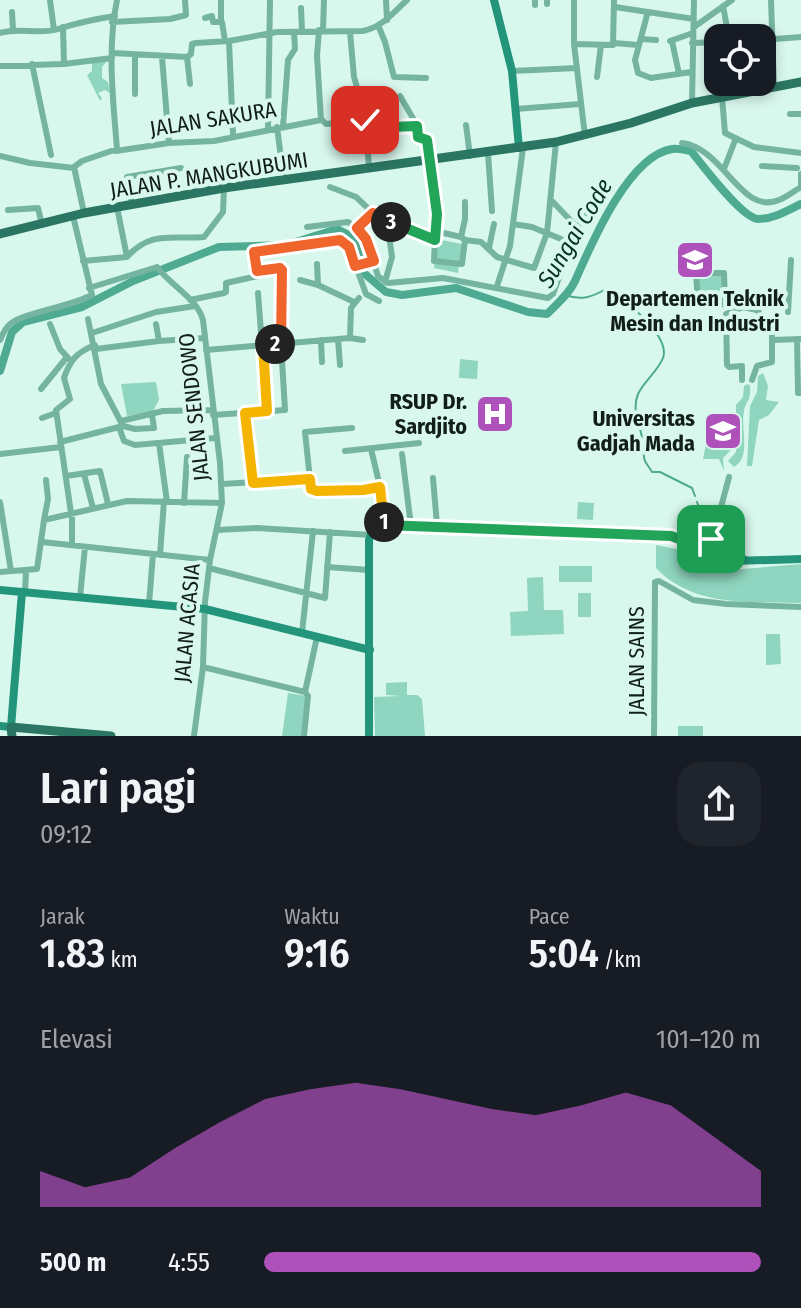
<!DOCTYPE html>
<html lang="id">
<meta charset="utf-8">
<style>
:root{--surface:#171b24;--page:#20242c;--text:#f1f3f6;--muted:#9ea1a6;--accent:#ae51bb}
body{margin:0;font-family:"Fira Sans Condensed",sans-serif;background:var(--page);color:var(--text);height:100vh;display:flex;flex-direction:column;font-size:30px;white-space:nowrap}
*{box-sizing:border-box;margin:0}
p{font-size:26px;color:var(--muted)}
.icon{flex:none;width:44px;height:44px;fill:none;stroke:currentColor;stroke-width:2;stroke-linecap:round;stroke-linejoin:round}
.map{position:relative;height:736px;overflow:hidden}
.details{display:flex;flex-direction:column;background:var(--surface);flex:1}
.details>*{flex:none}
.controls{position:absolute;left:704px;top:24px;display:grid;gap:16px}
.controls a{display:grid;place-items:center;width:72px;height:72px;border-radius:16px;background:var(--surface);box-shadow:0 4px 12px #0003;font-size:40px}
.pin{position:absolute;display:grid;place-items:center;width:68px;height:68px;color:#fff;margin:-34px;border-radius:16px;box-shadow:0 4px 12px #0006}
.km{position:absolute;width:40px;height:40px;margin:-20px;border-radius:50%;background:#222;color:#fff;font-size:22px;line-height:40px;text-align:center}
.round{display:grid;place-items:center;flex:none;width:84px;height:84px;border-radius:24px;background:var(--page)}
.overview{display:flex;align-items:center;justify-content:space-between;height:136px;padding:0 40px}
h1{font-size:44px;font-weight:600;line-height:60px}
.stats{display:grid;grid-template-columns:repeat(3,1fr);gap:12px;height:136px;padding:8px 40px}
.stats div{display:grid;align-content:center}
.stats b{font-size:40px;font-weight:600}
.stats small{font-size:22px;font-weight:400}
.stats p{font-size:22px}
.chart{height:224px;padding:16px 40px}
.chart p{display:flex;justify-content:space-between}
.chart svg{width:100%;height:144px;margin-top:8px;fill:var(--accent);opacity:.7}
ul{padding:0 40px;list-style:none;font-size:26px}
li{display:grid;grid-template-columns:128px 96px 1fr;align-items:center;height:60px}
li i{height:20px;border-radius:10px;background:var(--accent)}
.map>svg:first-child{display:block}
.green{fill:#8fd5bf}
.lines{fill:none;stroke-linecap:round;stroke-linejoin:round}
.stream{stroke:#4eab91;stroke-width:2}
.river{stroke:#4eab91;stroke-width:8}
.street{stroke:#75b4a0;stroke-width:6}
.secondary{stroke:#22957a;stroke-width:8}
.primary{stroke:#2b7662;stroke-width:9}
.split-1-casing{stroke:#fff;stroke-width:16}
.split-2-casing{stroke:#fff;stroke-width:16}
.split-3-casing{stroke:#fff;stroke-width:16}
.split-4-casing{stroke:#fff;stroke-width:16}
.split-1{stroke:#22a559;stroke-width:10}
.split-2{stroke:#f5b400;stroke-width:10}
.split-3{stroke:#f0652b;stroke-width:10}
.split-4{stroke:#22a559;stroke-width:10}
.labels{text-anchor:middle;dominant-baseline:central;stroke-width:8;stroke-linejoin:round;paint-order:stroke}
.street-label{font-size:22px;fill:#121e1a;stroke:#d9f8ed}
.poi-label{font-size:22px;font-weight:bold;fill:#121e1a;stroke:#d9f8ed;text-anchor:end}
.water-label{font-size:24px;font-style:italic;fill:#053227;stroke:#d9f8ed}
</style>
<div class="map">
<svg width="801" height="736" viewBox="0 0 801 736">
<rect width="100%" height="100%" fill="#d9f8ed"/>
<path class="green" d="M107,61L102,67V78L108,82L110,93L105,90L98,93L102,98L100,101L87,75L92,71V63Z
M437,239L462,244L458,273L434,268Z
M698,274H723L722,301L698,302Z
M460,359L478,361L477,379L459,378Z
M763,373L768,386L766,400L779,402L769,415L759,420L752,466H747L750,406L757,392L758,376Z
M156,382L159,400L153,411L127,416L121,384Z
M748,384L750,386C751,402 746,400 744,411C740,429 752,457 734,467L728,461L736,452V405L743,397L744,386Z
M712,437H731V450L723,458L724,471L719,459H703L706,444Z
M578,502L594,503L593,520L577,519Z
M656,545L691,552L731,570L801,564V603C750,601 694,608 656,568Z
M559,566H592V582H559Z
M543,577L544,610H563L564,634L511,636L510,612L528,611L527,578Z
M578,593H591V617H578Z
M766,634H780L781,664L766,665Z
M407,682V695H417L422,699L425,736H375L374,697L401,696L386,695V683Z
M288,693L307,696L302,736H282Z
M678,726H703V736H678Z"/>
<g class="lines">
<path class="stream" d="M566,295C581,301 592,297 606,289C623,297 671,336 663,358C658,371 644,381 638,394C631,411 641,426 643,443C644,449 643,456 645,461C647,465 650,468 652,472H660L692,488L695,496
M697,502L709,533
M717,541L746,557"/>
<path class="river" d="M0,371L12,332L23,322L82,307L133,281L219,247L286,245L337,229L353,237L365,274L386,292L402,295L456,288L528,312L547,314C557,304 569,294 575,281C591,245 628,156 672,149C677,148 685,150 691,151C703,166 742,218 758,219C774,219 788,210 801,204"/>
<path class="street" d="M50,0L54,30
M221,0V21
M386,0L387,20
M535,0V5
M574,0V44L585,136
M771,0L774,87
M547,4V0
M723,6L729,38
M615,7L694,19
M301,8L302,31
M12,12L13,29
M647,15L635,60L638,73L651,78L691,72
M205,18L212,16L213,22H222L225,41
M112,22L170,19L186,15L185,0
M378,25L385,42L394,77L426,78
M63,27L64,64
M694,27L732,0
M323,31L324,0
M350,32L354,77L365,115L369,167
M0,33C19,27 42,35 58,29C77,23 95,19 115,16
M641,39L656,40
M762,40L801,37
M229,41L233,134
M670,41L693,33
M672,41L679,74
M614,43L638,45
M692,43L718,42
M574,44L613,45L614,0
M113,53L187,57L191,54L192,44L196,43L229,41L277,32L363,31C382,27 393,13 407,0
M162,57L169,143
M187,57L190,84
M32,64L51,155
M0,66L64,64L112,58
M512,71L577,68
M597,77L601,45
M730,82L731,95
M135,94V55
M722,97L725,133L754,147L801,153
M692,103L694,0
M516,109L580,104
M790,114H801
M321,119L326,124L365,120
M466,125L470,156
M283,126L288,60L295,49L294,32
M277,127L284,181
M366,128L415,126
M268,129L270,0
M682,143C724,148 741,216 779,200C787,197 794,191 801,187V174
M116,151L169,143L214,141L321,120L317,56L319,30
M488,153L492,211
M0,156L30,163L74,168
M762,166L797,168
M724,169L736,138
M330,187L356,197L373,213L435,240L437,214L427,140L418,137L414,120L400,96
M132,204L127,177L181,168
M117,207L127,257
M8,210L38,208L42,225
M84,213L74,167L82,161L117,149C113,99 107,49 117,0
M513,224L532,227L561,239
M307,227L348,222L357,228L366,239L378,276L388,283L443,278L548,298L553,294L576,230L574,224L552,201
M357,228L373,213
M576,230L591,203L607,184
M435,231L461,237L465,240L481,242L497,257L534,268L547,233L556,142
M461,237L465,219V202
M435,240L434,261L462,264L465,240
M489,248L494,224
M83,261L127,257C151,230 173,240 204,237L223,212L224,188
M317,264L318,285
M300,280L318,285L354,302
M385,282L392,257L389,235L392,223
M497,286L510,246L523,148
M89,288L157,267C170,285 197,298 203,320L220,463L222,503L210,560L205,602L203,667L194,736
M258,293L267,411
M190,300L224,293L226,292V283L258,276L255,251L340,240L350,250L366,294L379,301
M736,309L719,303H698L696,273H724L725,300L743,307
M788,312L791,260
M88,319L101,384L123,426L135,429L154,428L152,415
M50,324L60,349L71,361
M156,324L159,341
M92,333L156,312L195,306
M350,338L351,308L359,298
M338,339L340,365
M797,339L798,393H801
M0,340C3,334 5,328 10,324C25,312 70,307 92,295L73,216
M321,340L322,362
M772,340L801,339
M96,349L159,341L205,338
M206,350L350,338L363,340
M742,380V366L729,367L727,365L726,314L743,307L757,310L772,330V362L757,366L752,380
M41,389L67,357
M245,413L253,483
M213,415L285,410L281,343L282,270L280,268L257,271
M42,418L56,413
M121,421L163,411L212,410
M119,427L124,441L135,445L216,438
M352,428L305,432L311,489C330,497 360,491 380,487
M60,442L123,426
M159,443L167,502
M371,449L382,495L384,524
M345,451L419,443
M0,454L61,447
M402,454L411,526
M84,474L93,508
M66,476L100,471L108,504
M433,478L437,525
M222,484L310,479
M0,502L11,571
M184,503L187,457
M71,513L56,410L70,399L64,378C70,360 77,352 95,345
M44,520L48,499L46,480
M217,530L257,528L371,535
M42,542L210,560
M72,544V513
M711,545L729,477
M160,555L164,501
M327,567L369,570
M209,568L325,598L330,532
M0,572L37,569L44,520L127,501L222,503
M25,592L26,571
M80,597L85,547
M149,604L153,554
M302,633L313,531
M203,667L305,692
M304,736L308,696L305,692L317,637
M654,736L655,582L659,581L693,600L726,604L801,607"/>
<path class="secondary" d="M494,0L512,71L519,148
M0,590L22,592L11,727L0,726
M22,592L205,609L370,650
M369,736V540C372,529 378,527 387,523L671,536L684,539L733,561L801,559"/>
<path class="primary" d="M0,234L84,213L224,188L556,142L631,123L692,103L801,82
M12,736L11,727L111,736"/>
</g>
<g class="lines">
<defs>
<path id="split-1" d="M384,522V525L671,536L710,550L711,539"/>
<path id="split-2" d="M275,344L263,346L267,411L245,413L253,483L310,479L311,489L317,491L363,490L380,487L384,522"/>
<path id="split-3" d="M275,344L281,343L282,270L280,268L257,271L254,252L340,240L349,247L355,266L374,261L366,239L357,228L373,213L391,222"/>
<path id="split-4" d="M365,120L366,128L417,126L418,137L427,140L437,214L435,240L391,222"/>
</defs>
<use href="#split-1" class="split-1-casing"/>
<use href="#split-2" class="split-2-casing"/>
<use href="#split-3" class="split-3-casing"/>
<use href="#split-4" class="split-4-casing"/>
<use href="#split-1" class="split-1"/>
<use href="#split-2" class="split-2"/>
<use href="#split-3" class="split-3"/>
<use href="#split-4" class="split-4"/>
</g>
<defs>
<symbol id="university-square" viewBox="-11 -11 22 22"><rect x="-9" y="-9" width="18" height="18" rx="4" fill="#ae51bb" stroke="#d9f8ed"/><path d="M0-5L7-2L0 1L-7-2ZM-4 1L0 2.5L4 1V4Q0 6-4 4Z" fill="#fff"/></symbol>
<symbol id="hospital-square" viewBox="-11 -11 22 22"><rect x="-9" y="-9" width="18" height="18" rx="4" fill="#ae51bb" stroke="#d9f8ed"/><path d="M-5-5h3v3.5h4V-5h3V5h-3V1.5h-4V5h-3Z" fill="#fff"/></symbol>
</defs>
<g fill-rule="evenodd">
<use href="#university-square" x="673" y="238" width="44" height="44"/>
<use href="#hospital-square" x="473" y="392" width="44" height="44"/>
<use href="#university-square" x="701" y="409" width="44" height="44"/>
</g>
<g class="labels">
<g class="street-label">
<text transform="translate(213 119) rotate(-9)">JALAN SAKURA</text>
<text transform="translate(209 175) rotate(-9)">JALAN P. MANGKUBUMI</text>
<text transform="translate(194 407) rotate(-96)">JALAN SENDOWO</text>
<text transform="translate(187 623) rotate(-85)">JALAN ACASIA</text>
<text transform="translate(636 661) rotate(-90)">JALAN SAINS</text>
</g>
<g class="poi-label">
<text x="695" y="298" text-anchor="middle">Departemen Teknik<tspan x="695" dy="25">Mesin dan Industri</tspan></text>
<text x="467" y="401">RSUP Dr.<tspan x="467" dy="25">Sardjito</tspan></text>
<text x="695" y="418">Universitas<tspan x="695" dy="25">Gadjah Mada</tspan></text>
</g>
<g class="water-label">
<text transform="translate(575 233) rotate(-59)">Sungai Code</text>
</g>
</g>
</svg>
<div class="controls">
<a><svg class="icon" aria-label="locate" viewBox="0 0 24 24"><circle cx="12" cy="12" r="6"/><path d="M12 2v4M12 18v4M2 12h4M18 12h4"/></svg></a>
</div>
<div class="pin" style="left:711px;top:539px;background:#1e9e55"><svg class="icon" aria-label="arrive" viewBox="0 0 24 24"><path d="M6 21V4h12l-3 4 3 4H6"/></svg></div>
<div class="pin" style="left:365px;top:120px;background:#d93025"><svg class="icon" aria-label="check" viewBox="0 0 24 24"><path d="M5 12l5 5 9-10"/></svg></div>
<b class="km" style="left:384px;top:522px">1</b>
<b class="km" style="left:275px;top:344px">2</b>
<b class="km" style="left:391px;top:222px">3</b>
</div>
<section class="details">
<div class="overview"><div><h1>Lari pagi</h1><p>09:12</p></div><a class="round"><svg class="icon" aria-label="share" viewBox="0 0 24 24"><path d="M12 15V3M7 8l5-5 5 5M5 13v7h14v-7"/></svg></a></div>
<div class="stats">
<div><p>Jarak</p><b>1.83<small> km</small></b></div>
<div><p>Waktu</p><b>9:16</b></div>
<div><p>Pace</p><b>5:04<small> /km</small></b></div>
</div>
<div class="chart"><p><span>Elevasi</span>101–120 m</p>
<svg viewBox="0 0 160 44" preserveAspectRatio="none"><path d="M0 44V33L10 38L20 35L30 26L40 18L50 11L60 8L70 6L80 8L90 11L100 14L110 16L120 13L130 9L140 13L150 23L160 33V44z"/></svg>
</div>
<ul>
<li><b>500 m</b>4:55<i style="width:100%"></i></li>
</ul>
</section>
